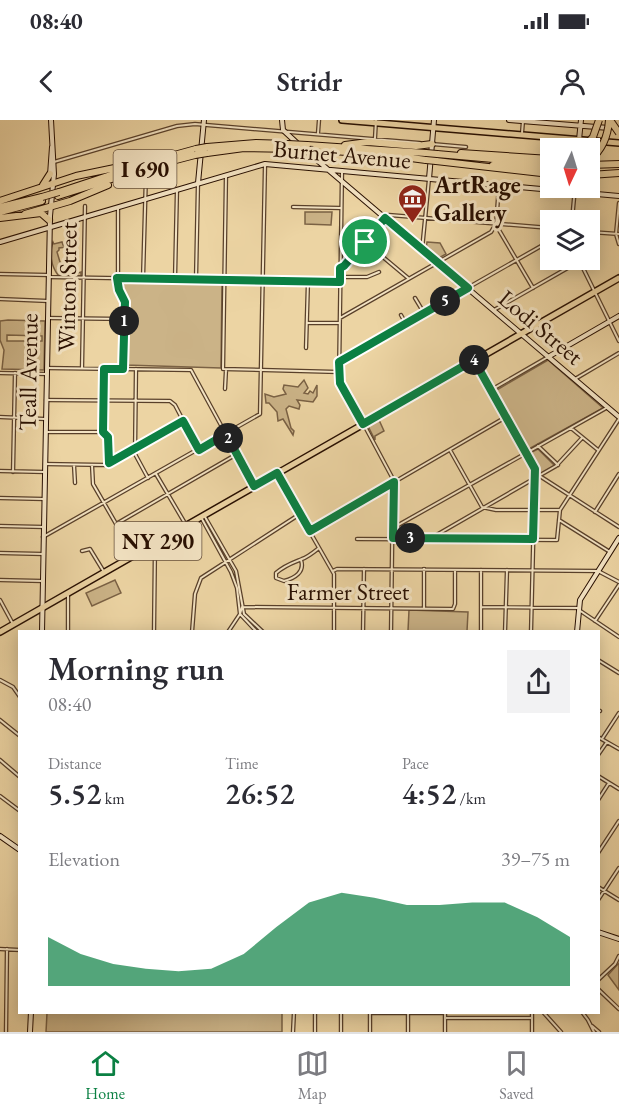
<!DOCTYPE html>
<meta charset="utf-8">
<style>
:root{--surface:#fff;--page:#f2f2f3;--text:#2b2b33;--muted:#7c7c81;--line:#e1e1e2;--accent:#0b8043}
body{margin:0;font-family:"EB Garamond",serif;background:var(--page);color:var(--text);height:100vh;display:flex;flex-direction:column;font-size:22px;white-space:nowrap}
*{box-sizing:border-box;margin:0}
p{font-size:20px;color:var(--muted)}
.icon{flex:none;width:33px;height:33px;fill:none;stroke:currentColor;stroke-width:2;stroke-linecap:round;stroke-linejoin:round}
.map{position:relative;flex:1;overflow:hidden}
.side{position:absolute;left:18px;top:510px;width:582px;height:384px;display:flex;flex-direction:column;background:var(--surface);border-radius:0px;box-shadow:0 3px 15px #0003}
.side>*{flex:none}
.needle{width:39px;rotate:184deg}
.fabs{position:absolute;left:540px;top:18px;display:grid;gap:12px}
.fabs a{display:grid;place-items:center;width:60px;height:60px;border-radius:0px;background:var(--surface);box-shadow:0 3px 15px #0003;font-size:30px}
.pin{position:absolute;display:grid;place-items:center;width:51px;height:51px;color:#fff;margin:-26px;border:3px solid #fff;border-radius:50%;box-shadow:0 2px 6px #0007}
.km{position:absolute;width:30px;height:30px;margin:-15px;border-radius:50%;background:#222;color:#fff;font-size:16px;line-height:30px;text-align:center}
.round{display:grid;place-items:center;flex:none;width:63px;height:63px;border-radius:0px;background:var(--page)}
.head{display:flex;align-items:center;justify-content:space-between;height:102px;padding:0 30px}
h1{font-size:33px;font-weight:600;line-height:45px}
.metrics{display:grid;grid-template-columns:repeat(3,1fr);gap:9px;height:102px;padding:6px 30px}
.metrics div{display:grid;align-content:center}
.metrics b{font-size:30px;font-weight:600}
.metrics small{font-size:16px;font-weight:400}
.metrics p{font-size:16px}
.chart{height:168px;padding:12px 30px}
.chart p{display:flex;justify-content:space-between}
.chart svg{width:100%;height:108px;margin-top:6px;fill:var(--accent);opacity:.7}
.status{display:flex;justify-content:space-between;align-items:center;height:42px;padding:0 30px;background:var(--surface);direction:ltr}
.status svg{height:16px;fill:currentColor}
header{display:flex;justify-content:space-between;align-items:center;height:78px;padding:0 30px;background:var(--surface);font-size:27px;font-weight:600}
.tab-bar{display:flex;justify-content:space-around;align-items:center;height:84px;border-top:2px solid var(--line);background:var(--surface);font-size:16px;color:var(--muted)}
.tab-bar a{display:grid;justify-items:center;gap:3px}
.tab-bar .active{color:var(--accent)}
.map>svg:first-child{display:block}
.green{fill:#cbb387;stroke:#7a6144;stroke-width:1.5;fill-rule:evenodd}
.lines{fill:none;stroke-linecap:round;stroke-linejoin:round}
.street-casing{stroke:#59402a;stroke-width:4.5}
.secondary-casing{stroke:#280f01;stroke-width:6}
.primary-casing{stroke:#280f01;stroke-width:8}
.highway-casing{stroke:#280f01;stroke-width:8}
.street{stroke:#f3e3c3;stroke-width:2}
.secondary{stroke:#f3e3c3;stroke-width:4}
.primary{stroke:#ecd4a3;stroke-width:5}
.highway{stroke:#ecd4a3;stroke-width:6}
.highway-bridge-casing{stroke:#280f01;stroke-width:8;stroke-linecap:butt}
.highway-bridge{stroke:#ecd4a3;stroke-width:6}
.route-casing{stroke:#fff;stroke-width:12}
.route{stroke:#0b8043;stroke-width:8}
.labels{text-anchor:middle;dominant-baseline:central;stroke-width:6;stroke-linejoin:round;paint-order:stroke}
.shield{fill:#f3e3c3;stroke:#654f3b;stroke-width:1.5}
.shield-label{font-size:22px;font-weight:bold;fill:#280f01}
.street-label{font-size:24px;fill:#280f01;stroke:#f3e3c3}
.poi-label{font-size:24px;font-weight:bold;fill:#280f01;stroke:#f3e3c3;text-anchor:start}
</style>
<div class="status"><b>08:40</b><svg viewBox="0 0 49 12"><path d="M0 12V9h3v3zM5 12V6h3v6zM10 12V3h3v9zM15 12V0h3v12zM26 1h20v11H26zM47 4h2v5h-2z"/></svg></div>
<header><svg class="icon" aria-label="back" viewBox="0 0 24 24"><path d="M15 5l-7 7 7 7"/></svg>Stridr<svg class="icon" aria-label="person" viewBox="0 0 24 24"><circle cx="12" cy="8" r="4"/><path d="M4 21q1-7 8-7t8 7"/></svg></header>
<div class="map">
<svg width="619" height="912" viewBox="0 0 619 912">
<rect width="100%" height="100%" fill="#ecd4a3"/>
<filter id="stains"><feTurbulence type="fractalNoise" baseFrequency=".00333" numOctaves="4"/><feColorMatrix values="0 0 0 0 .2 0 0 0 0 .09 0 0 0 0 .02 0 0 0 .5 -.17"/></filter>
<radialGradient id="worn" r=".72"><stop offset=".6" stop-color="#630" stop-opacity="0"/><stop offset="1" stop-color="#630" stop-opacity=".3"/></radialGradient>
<path class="green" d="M305,92H332L331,105L305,104Z
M53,122L54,124L62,122L63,125H67L66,127L59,128V130L57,132L60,142L65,147H70L78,153L81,152V156L58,155C51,146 49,133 53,122Z
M427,122L440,123L446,134L437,139L426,129Z
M126,161L222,162L221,248L125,245L126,178L121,167Z
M8,200L45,201L44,250L2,249L4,230L0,220V201ZM7,215L42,216V221H7Z
M548,240L603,288L527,330L495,271Z
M304,260L308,268L304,273L308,274L310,271L313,273L317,265V276L313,282L297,280L300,285L299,289L289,286L286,289L291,308L294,311L293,315L283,299L278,301L277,292L269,283H266L265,274L274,277L286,274L283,269L284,265L298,267Z
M379,300L384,311L375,316V320L368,306Z
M538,329L555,346L540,354L528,334Z
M115,460L121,473L92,486L86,473Z
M409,490L468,492L467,511H408Z
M619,843V870L608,855Z
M47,893H282V912H46Z"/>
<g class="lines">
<defs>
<path id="street" d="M318,13L319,0
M522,13L523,1
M375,18L376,0
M432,24L466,27
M579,28V21
M54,42L177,6L195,4L420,23
M342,52L339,258L393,359L391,512
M226,55L223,249L338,252
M499,65L496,105L533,168
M619,83L616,114L619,124
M118,87V165L125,182L123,249
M293,87L340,88
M572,100L575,68
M590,112L619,114
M365,122L408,158
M422,130L429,59
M579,140L619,221
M341,148L389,95L550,108
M0,154L48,155
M48,157L339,162
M341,157H367L379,152
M143,159L146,54
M175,159L177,69
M196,159L198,63
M435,176L440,184
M415,178L424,193
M0,179L48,181
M494,190L580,141
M401,195L406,204
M49,198L125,199
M340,198L491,112L496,104
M307,203H339
M306,228L308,161
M339,241L550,121
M475,243L535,349L531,512
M47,248L191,250L254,366
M82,248L85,86
M104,249L103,312L108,317L109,343
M136,249L135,334L148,358
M0,253L46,254
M575,259L619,233
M225,269L226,250
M491,270L548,237
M46,280L170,281L175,285L198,329
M0,297L45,299
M571,308L598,330
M46,312H103
M538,326L558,345
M450,330L482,387L496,390H560
M45,344L106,345L183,301
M74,345L75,363
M92,345L93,364L134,435
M0,351L45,352
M13,352L15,253
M535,353L619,407
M156,354L186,405
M278,356L334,454V512
M0,378L44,379
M595,392L619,354
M205,397L236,451L244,494L263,512
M202,399L231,452L237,468L240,494L257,512
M559,400L610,432
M116,404L237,334
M0,406L44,407
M393,408L608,287
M310,411L506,297
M43,417L260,294L265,46
M433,417L556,346L582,318
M357,419L557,420L560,390L619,299
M82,431L90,429L104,452
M0,433L43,434
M301,440C305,452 295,458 284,461L276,458V453C285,445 292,443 302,439C308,437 314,432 319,428
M333,451L337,449L598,451L619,462
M0,460L42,461
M0,480L13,504
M481,487L579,488
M424,488V449
M579,490L619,517
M595,501L619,465
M68,512V475
M154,512L155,425
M192,512L195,474L201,458L300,394
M228,512L240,494L242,487L453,489L455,484V450
M363,512L364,449
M481,512V450
M505,512L507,450
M598,540L619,553
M0,560L13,567L20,577
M598,590L600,591
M0,600L20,616
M598,617L619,629
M602,619L619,593
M598,635L607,622
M0,640L20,657
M598,656L619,669
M0,676L20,691
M598,680L609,663
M598,733L619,701
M598,767L619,780
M598,780L619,748
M0,829L20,830
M598,860L615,844L619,836
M598,869L619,889
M532,892V912
M543,892L561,912
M582,892L588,900L594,912
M370,893H445
M445,898H532
M592,906L599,912
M6,912L7,829
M293,912L294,892
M315,912V892
M341,912V892
M370,912V892
M408,912V893
M445,912V892"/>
<path id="secondary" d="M282,0L283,10L297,23
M509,0L609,8
M579,20L581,0
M305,30L619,297
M50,55L52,27
M429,59L434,0
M198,63L204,0
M0,122L265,44L619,76
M548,237L619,196
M42,512L50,96L54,54L51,0
M577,512L580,480L619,418
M0,716L20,730
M598,812L619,819
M30,912L31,892"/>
<path id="primary" d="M342,0L619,23
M0,512L619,158"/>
<path id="highway" d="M307,25L426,33
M345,25L368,22L416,26L432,24
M207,27L256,23L288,24
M319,30L388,35L426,40
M207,33L244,28L295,29
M461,33L550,39
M437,34L550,44
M156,40L196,29
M436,41L550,54
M493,45L550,49
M590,45L619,44
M590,55L619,53
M43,65L50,54
M59,72L138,46
M58,76L153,46L195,35
M0,81L76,56L158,39
M0,87L42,77
M0,92L42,81
M25,94L70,81L108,65
M0,98L41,93L49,100"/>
</defs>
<use href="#street" class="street-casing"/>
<use href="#secondary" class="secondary-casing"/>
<use href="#primary" class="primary-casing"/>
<use href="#highway" class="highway-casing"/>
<use href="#street" class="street"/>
<use href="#secondary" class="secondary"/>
<use href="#primary" class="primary"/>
<use href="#highway" class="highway"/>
<defs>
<path id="highway-bridge" d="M610,0L619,13
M288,24L307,25
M583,28L593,17L599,0
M196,29L207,27
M295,29L313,30
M426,33L437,34
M195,35L207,33
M426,40L436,41
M590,40C602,30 608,16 609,0
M42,77L59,72"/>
</defs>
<use href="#highway-bridge" class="highway-bridge-casing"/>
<use href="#highway-bridge" class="highway-bridge"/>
</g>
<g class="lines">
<defs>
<path id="route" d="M385,98L468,168L339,242L340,263L363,304L474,240L535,349L533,419L393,418L394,362L310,411L277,353L254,366L226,314L199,330L183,301L109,343L108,317L103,312L104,249H123L125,182L119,170L117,158L340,162V148L344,146Z"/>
</defs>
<use href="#route" class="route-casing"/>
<use href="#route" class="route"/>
</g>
<defs>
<symbol id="museum-pin" viewBox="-11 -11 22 30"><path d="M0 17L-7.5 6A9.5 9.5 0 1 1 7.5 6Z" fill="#8f2418" stroke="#f3e3c3"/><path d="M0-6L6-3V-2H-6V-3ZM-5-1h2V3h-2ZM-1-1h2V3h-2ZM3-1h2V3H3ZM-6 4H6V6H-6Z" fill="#fff"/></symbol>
</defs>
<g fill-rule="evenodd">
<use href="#museum-pin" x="396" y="62" width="33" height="45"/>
</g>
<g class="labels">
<g class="shield">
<rect x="113.5" y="30" width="63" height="38" rx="4.5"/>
<rect x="114.5" y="402" width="87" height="38" rx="4.5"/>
</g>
<g class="shield-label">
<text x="145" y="49">I 690</text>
<text x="158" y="421">NY 290</text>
</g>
<g class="street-label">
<text transform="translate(342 34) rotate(5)">Burnet Avenue</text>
<text transform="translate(67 167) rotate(-89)">Winton Street</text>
<text transform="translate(541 207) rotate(40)">Lodi Street</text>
<text transform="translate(28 252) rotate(-89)">Teall Avenue</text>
<text x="348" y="471">Farmer Street</text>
</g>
<g class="poi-label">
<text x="434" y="64">ArtRage<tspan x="434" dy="28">Gallery</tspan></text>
</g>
</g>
<rect width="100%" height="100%" filter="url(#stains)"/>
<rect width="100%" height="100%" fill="url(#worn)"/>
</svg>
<div class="fabs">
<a><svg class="needle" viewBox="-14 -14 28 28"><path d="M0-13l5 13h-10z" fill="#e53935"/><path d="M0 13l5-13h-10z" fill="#7c7c81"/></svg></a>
<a><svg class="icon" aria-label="layers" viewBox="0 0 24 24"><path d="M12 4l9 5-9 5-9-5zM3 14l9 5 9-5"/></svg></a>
</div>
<div class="pin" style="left:365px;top:122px;background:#1e9e55"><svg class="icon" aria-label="arrive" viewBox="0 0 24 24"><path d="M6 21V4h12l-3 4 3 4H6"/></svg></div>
<b class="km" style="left:124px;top:201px">1</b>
<b class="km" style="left:228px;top:318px">2</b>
<b class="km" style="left:410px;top:418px">3</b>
<b class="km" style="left:474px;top:240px">4</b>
<b class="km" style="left:445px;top:181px">5</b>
<section class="side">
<div class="head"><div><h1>Morning run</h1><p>08:40</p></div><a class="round"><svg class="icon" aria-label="share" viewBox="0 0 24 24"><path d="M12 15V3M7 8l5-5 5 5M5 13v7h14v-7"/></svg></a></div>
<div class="metrics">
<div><p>Distance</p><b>5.52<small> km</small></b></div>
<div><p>Time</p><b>26:52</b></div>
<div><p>Pace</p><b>4:52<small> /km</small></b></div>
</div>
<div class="chart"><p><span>Elevation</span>39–75 m</p>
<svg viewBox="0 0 160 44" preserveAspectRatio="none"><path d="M0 44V24L10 31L20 35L30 37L40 38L50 37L60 31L70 20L80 10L90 6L100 8L110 11L120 11L130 10L140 10L150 16L160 24V44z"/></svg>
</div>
</section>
</div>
<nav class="tab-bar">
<a class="active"><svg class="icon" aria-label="home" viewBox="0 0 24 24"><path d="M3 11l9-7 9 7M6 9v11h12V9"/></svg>Home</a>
<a><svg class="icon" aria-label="map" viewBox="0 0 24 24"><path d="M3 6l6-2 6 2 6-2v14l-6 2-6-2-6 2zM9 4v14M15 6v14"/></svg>Map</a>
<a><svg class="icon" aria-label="saved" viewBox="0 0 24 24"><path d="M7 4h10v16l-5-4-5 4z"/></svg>Saved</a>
</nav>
